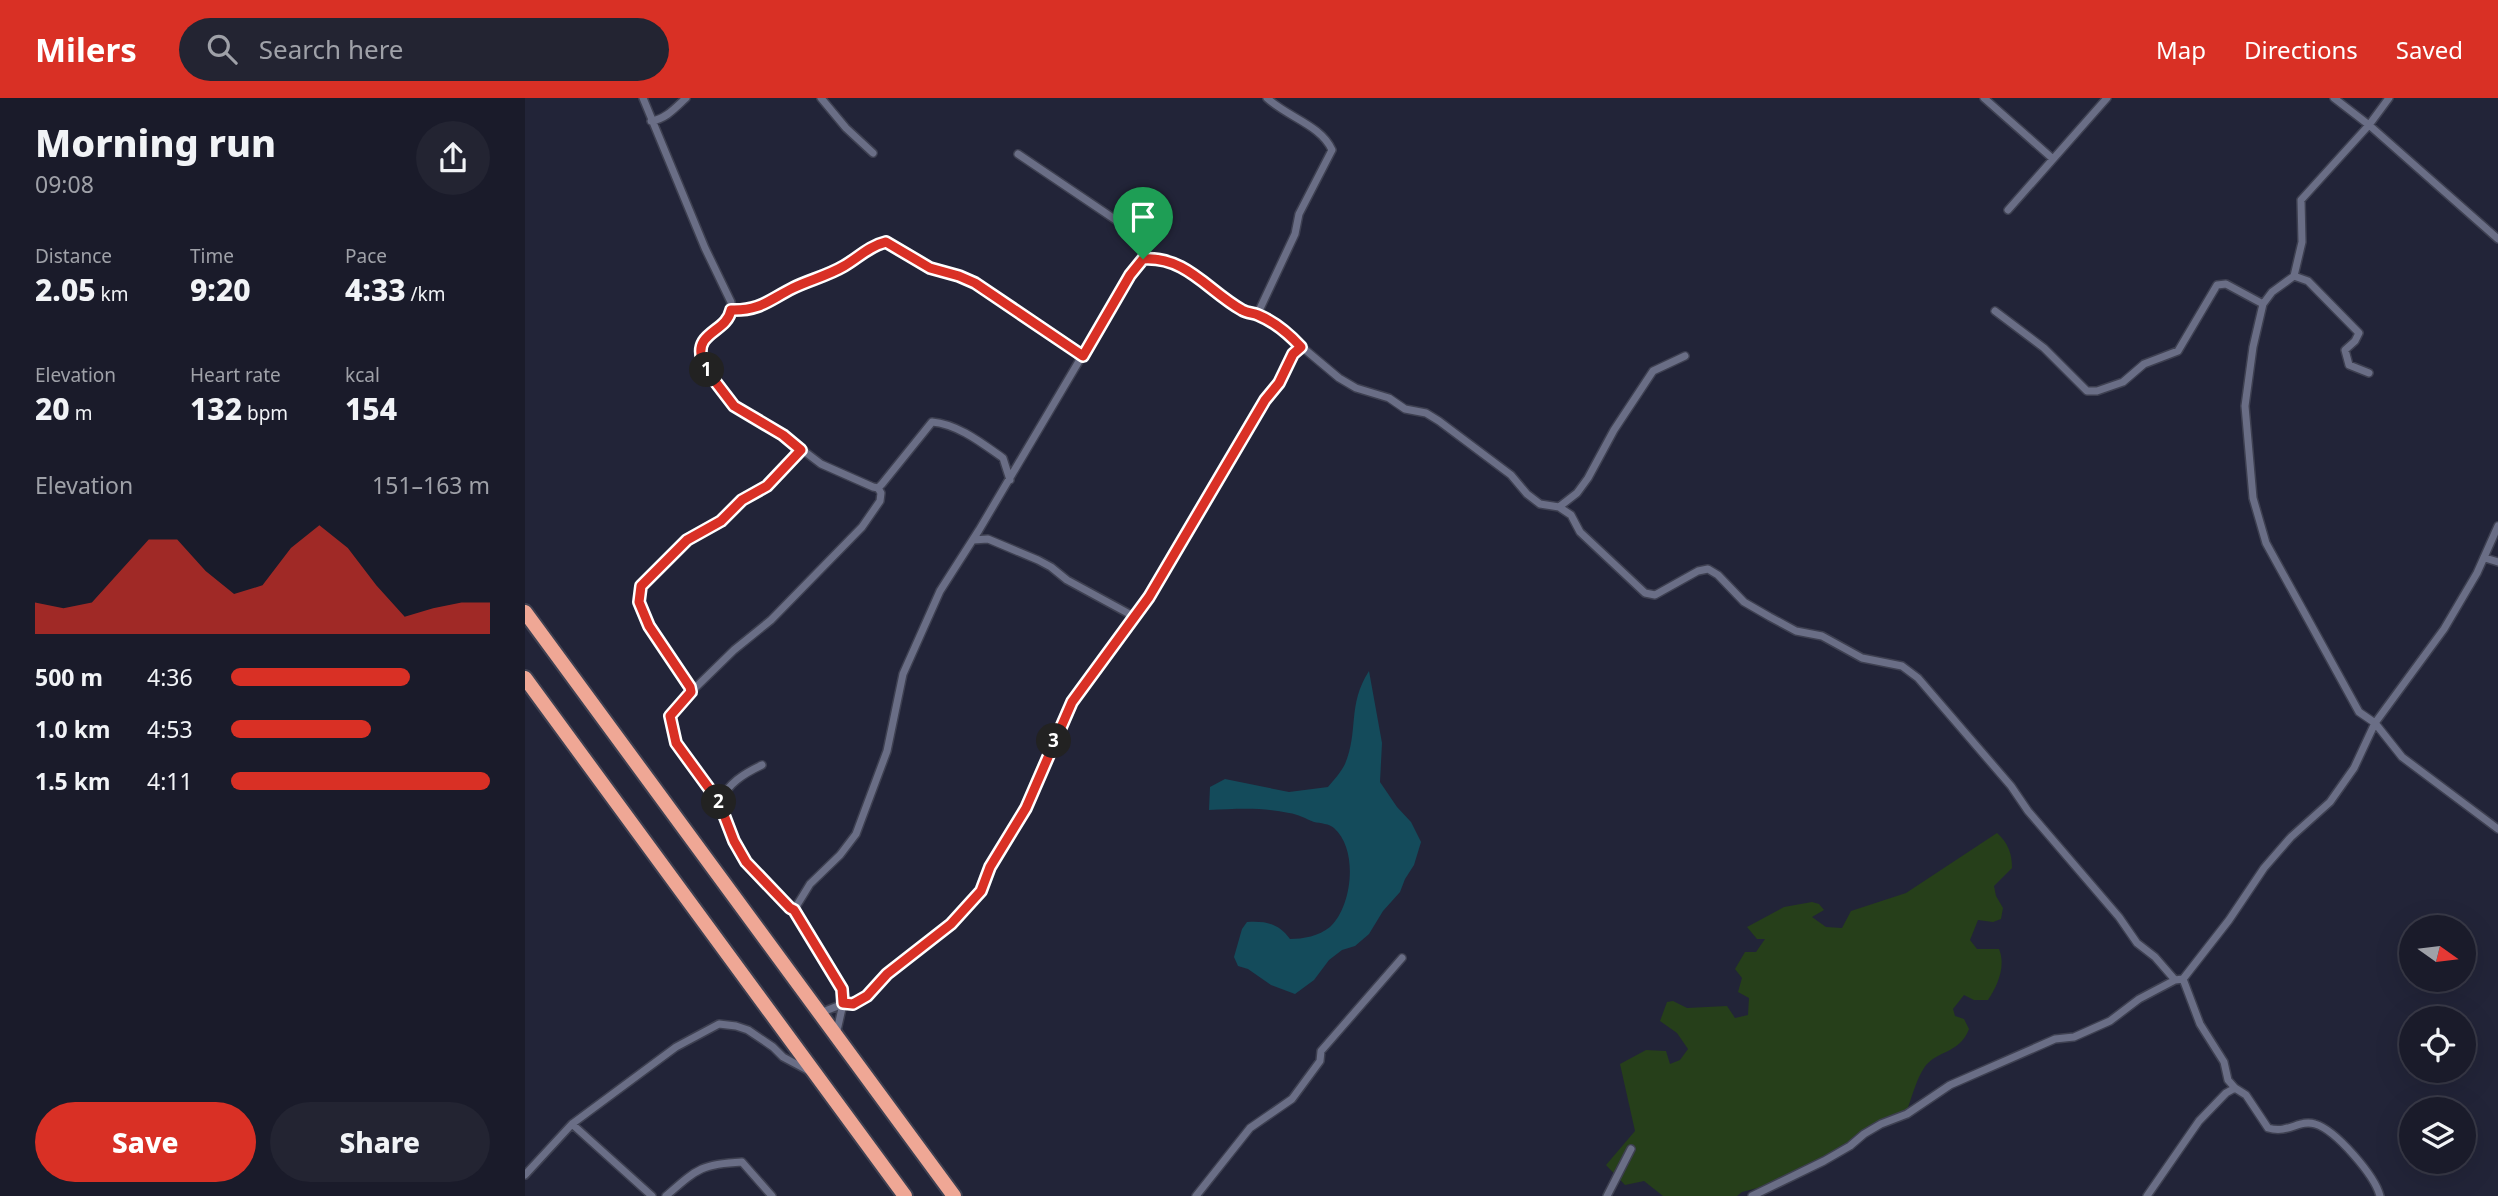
<!DOCTYPE html>
<meta charset="utf-8">
<style>
:root{--surface:#1a1b2a;--page:#232432;--text:#f1f3f6;--muted:#9fa1a8;--line:#383947;--accent:#d93025}
body{margin:0;font-family:"Noto Sans",sans-serif;background:var(--page);color:var(--text);height:100vh;display:flex;flex-direction:column;font-size:26px;white-space:nowrap}
*{box-sizing:border-box;margin:0}
p{font-size:23px;color:var(--muted)}
.icon{flex:none;width:38px;height:38px;fill:none;stroke:currentColor;stroke-width:2;stroke-linecap:round;stroke-linejoin:round}
.map{position:relative;flex:1;overflow:hidden}
.side{display:flex;flex-direction:column;background:var(--surface);width:525px}
.side>*{flex:none}
.needle{width:46px;rotate:104deg}
.controls{position:absolute;left:1874px;top:817px;display:grid;gap:14px}
.controls a{display:grid;place-items:center;width:77px;height:77px;border-radius:50%;background:var(--surface);box-shadow:0 7px 28px #0002,0 0 0 2px var(--line);font-size:35px}
.pin{position:absolute;display:grid;place-items:center;width:60px;height:60px;color:#fff;margin:-72px -30px;border-radius:50% 50% 50% 0;rotate:-45deg;box-shadow:0 0 7px #0007}
.pin .icon{rotate:45deg}
.km{position:absolute;width:35px;height:35px;margin:-18px;border-radius:50%;background:#222;color:#fff;font-size:19px;line-height:35px;text-align:center}
.round{display:grid;place-items:center;flex:none;width:74px;height:74px;border-radius:37px;background:var(--page)}
.overview{display:flex;align-items:center;justify-content:space-between;height:119px;padding:0 35px}
h1{font-size:38px;font-weight:800;line-height:52px}
.figures{display:grid;grid-template-columns:repeat(3,1fr);gap:10px;height:119px;padding:7px 35px}
.figures div{display:grid;align-content:center}
.figures b{font-size:30px;font-weight:800}
.figures small{font-size:19px;font-weight:400}
.figures p{font-size:19px}
.chart{height:196px;padding:14px 35px}
.chart p{display:flex;justify-content:space-between}
.chart svg{width:100%;height:126px;margin-top:7px;fill:var(--accent);opacity:.7}
.action{display:flex;gap:14px;margin-top:auto;padding:14px 35px}
.action a{flex:1;height:80px;border-radius:42px;background:var(--accent);color:#fff;font-size:28px;font-weight:800;line-height:80px;text-align:center}
.action a+a{background:var(--page);color:var(--text)}
ul{padding:0 35px;list-style:none;font-size:23px}
li{display:grid;grid-template-columns:112px 84px 1fr;align-items:center;height:52px}
li i{height:18px;border-radius:9px;background:var(--accent)}
header{display:flex;align-items:center;gap:42px;box-sizing:border-box;height:98px;padding:0 35px;background:var(--accent);color:#fff}
header strong{font-size:33px}
nav{display:flex;gap:38px;margin-inline-start:auto;font-size:24px}
.search{width:490px;height:63px;background:var(--page);display:flex;align-items:center;gap:18px;box-sizing:border-box;padding:0 24px;border-radius:38px;color:var(--muted);font-size:26px}
main{display:flex;flex:1;min-height:0}
.map>svg:first-child{display:block}
.green{fill:#263f1a}
.water{fill:#144b5b}
.lines{fill:none;stroke-linecap:round;stroke-linejoin:round}
.minor-casing{stroke:#3e4051;stroke-width:10}
.motorway-casing{stroke:#3e4051;stroke-width:18}
.minor{stroke:#6a6e86;stroke-width:7}
.motorway{stroke:#efa795;stroke-width:14}
.route-casing{stroke:#fff;stroke-width:14}
.route{stroke:#d93025;stroke-width:9}
</style>
<header>
<strong>Milers</strong>
<div class="search"><svg class="icon" aria-label="search" viewBox="0 0 24 24"><circle cx="10" cy="10" r="6"/><path d="M15 15l6 6"/></svg>Search here</div>
<nav><a>Map</a><a>Directions</a><a>Saved</a></nav>
</header>
<main>
<section class="side">
<div class="overview"><div><h1>Morning run</h1><p>09:08</p></div><a class="round"><svg class="icon" aria-label="share" viewBox="0 0 24 24"><path d="M12 15V3M7 8l5-5 5 5M5 13v7h14v-7"/></svg></a></div>
<div class="figures">
<div><p>Distance</p><b>2.05<small> km</small></b></div>
<div><p>Time</p><b>9:20</b></div>
<div><p>Pace</p><b>4:33<small> /km</small></b></div>
</div>
<div class="figures">
<div><p>Elevation</p><b>20<small> m</small></b></div>
<div><p>Heart rate</p><b>132<small> bpm</small></b></div>
<div><p>kcal</p><b>154</b></div>
</div>
<div class="chart"><p><span>Elevation</span>151–163 m</p>
<svg viewBox="0 0 160 44" preserveAspectRatio="none"><path d="M0 44V33L10 35L20 33L30 22L40 11L50 11L60 22L70 30L80 27L90 14L100 6L110 14L120 27L130 38L140 35L150 33L160 33V44z"/></svg>
</div>
<ul>
<li><b>500 m</b>4:36<i style="width:69%"></i></li>
<li><b>1.0 km</b>4:53<i style="width:54%"></i></li>
<li><b>1.5 km</b>4:11<i style="width:100%"></i></li>
</ul>
<div class="action"><a>Save</a><a>Share</a></div>
</section>
<div class="map">
<svg width="1973" height="1098" viewBox="0 0 1973 1098">
<rect width="100%" height="100%" fill="#222438"/>
<path class="green" d="M1472,735C1483,745 1487,755 1487,770L1469,788L1471,798L1478,810L1476,821L1468,824L1453,822L1445,842L1452,851H1474C1481,868 1473,887 1463,902H1449L1439,897L1428,911L1430,918L1439,921L1444,931C1435,956 1411,952 1399,970C1391,982 1387,999 1382,1012L1338,1032L1317,1050L1244,1087L1217,1094L1212,1098H1138L1119,1083L1100,1087L1081,1067L1110,1033L1095,966L1121,952L1141,953L1145,966L1155,962L1163,951L1152,935L1135,923L1142,904L1148,903L1162,910L1202,908L1210,920L1223,917L1224,900L1213,894L1217,880L1210,871L1220,854H1231L1240,841H1232L1222,829L1259,809L1287,804L1294,806L1299,812L1287,819L1301,829L1317,830L1326,813L1381,795Z"/>
<path class="water" d="M844,573L857,645L855,684L872,709L886,724L896,744L889,767L880,781L875,794L858,813L844,836L830,848L817,852L804,862L789,882L770,896L746,887L723,871L713,868L709,859L717,831L722,824C741,823 753,825 765,841C778,841 794,838 805,829C827,809 834,752 809,730C805,726 795,725 789,724C781,721 773,716 764,715C738,709 710,711 684,712L685,689L700,681L764,694L803,689C809,682 816,674 820,666C834,633 822,607 844,573Z"/>
<g class="lines">
<defs>
<path id="minor" d="M118,0L180,150L206,204L205,219L177,242L175,247V255L180,269L201,299L209,308L258,337L296,366L348,389L353,390L357,386L407,324C433,326 458,346 478,360L485,382
M296,0L321,30L348,55
M1459,0L1528,61
M1809,0L1844,27L1973,141
M1864,0L1844,27L1776,102L1777,144L1769,178L1747,194L1738,206L1728,249L1720,308L1728,400L1741,445L1834,614L1850,625L1877,659L1973,731
M126,23C141,21 150,10 161,0
M493,56L622,143L618,161
M1483,112L1582,0
M1769,178L1783,183L1834,235L1830,243L1820,252L1824,267L1844,275
M206,212C234,213 244,202 268,190C284,182 302,178 319,169C333,160 344,148 361,144L406,171L434,178L450,185L558,258
M1470,213L1519,250L1562,293H1572L1598,284L1619,266L1653,253L1692,187L1701,186L1738,206
M732,217L770,136L774,116L807,52C796,27 762,19 742,0
M1034,409L1052,395L1063,380L1089,332L1128,273L1160,258
M448,442L463,441L513,462L526,469L542,482L610,519L707,361L740,302L754,285L768,256L777,249
M1960,460L1973,464
M166,594L209,552L246,522L337,429L355,403L356,395L353,390
M194,704C204,685 218,676 237,667
M269,812L221,764L209,743L194,704L151,645L145,624V618L166,594L165,589L124,528L114,504L116,488L162,442L196,423L217,402L232,395L242,388L276,352
M1658,881L1675,926L1699,964L1703,982L1710,990L1721,997L1743,1030C1764,1036 1774,1021 1790,1026C1811,1032 1850,1078 1855,1098
M295,915L318,906H328L342,898L362,876L426,826L456,793L465,769L501,710L547,604L610,519
M311,937L318,906L317,891L269,812L285,786L315,757L331,736L362,653L378,576L415,493L454,432L605,177L618,161L634,160L647,164L677,182L718,213L732,217L764,235L777,249L814,280L831,290L864,300L880,311L901,315L914,323L986,377L1002,396L1015,406L1034,409L1046,417L1055,434L1120,495L1130,497L1173,473L1183,471L1193,477L1219,504L1245,519L1271,533L1297,538L1337,560L1377,568L1393,580L1486,688L1503,713L1594,819L1612,845L1630,859L1650,882L1658,881L1704,822L1739,770L1766,739L1805,704L1829,670L1850,625L1919,531L1952,475L1973,428
M47,1026L127,1098
M0,1077L47,1026L151,949L194,926L211,928L223,932L248,949L258,959L286,974
M141,1098C172,1071 176,1066 217,1064L247,1098
M671,1098L725,1030L767,1001L795,963L796,953L877,860
M1082,1098L1106,1051
M1227,1098L1299,1063L1325,1048L1339,1036L1356,1026L1382,1016L1425,987L1530,941L1549,939L1585,923L1614,901L1650,882
M1622,1098L1674,1023L1701,995L1710,990"/>
<path id="motorway" d="M0,514L429,1098
M0,580L380,1098"/>
</defs>
<use href="#minor" class="minor-casing"/>
<use href="#motorway" class="motorway-casing"/>
<use href="#minor" class="minor"/>
<use href="#motorway" class="motorway"/>
</g>
<g class="lines">
<defs>
<path id="route" d="M361,144L405,170L434,178L450,185L558,258L605,177L618,161C661,158 683,193 717,212C722,215 728,215 733,217C750,224 764,236 776,249L768,256L754,285L740,302L624,499L547,604L501,710L465,769L456,793L426,826L362,876L342,898L328,906L318,905L317,891L269,812L265,810L221,764L209,743L194,704L151,645L145,618L166,594L165,589L124,528L114,504L116,488L162,442L196,423L217,402L242,388L276,352L258,337L209,308L186,278L177,261C169,234 202,234 206,212C235,213 244,202 268,190C284,182 302,178 319,168C333,160 344,148 361,144Z"/>
</defs>
<use href="#route" class="route-casing"/>
<use href="#route" class="route"/>
</g>
</svg>
<div class="controls">
<a><svg class="needle" viewBox="-14 -14 28 28"><path d="M0-13l5 13h-10z" fill="#e53935"/><path d="M0 13l5-13h-10z" fill="#9fa1a8"/></svg></a>
<a><svg class="icon" aria-label="locate" viewBox="0 0 24 24"><circle cx="12" cy="12" r="6"/><path d="M12 2v4M12 18v4M2 12h4M18 12h4"/></svg></a>
<a><svg class="icon" aria-label="layers" viewBox="0 0 24 24"><path d="M12 4l9 5-9 5-9-5zM3 14l9 5 9-5"/></svg></a>
</div>
<div class="pin" style="left:618px;top:161px;background:#1e9e55"><svg class="icon" aria-label="arrive" viewBox="0 0 24 24"><path d="M6 21V4h12l-3 4 3 4H6"/></svg></div>
<b class="km" style="left:182px;top:272px">1</b>
<b class="km" style="left:194px;top:704px">2</b>
<b class="km" style="left:529px;top:643px">3</b>
</div>
</main>
